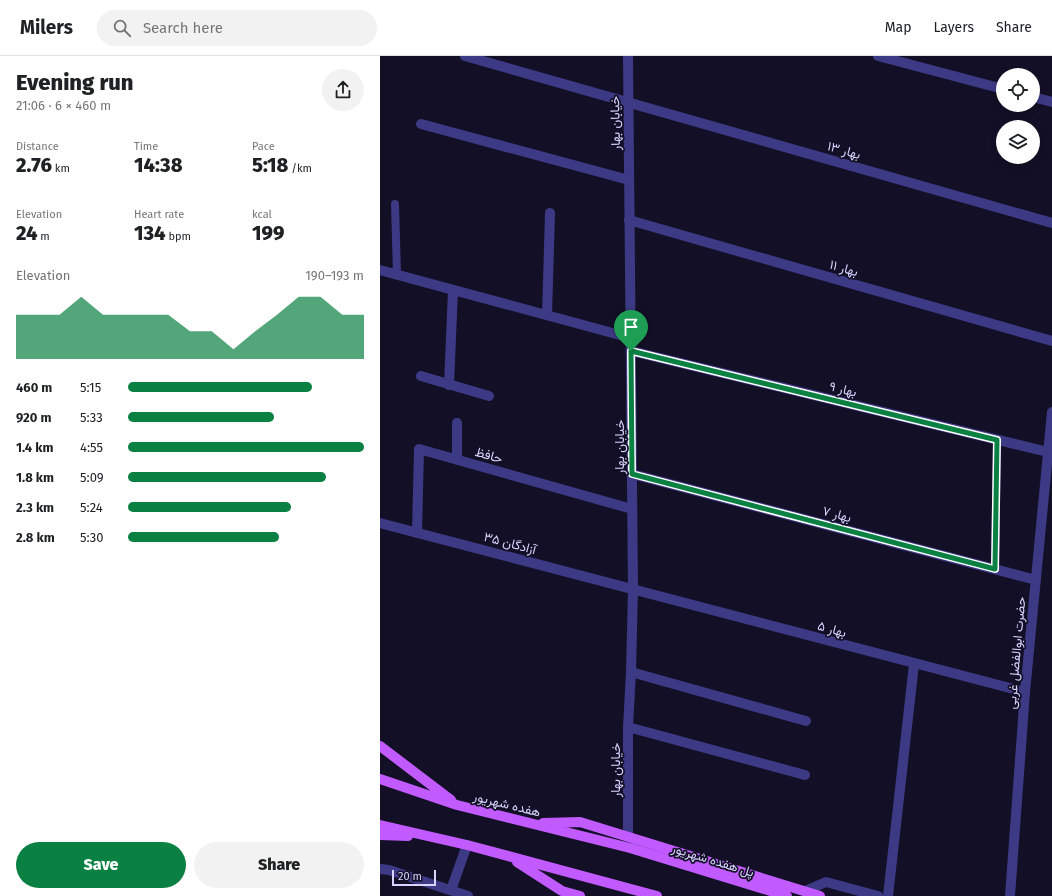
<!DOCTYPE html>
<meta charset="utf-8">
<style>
:root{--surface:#fff;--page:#f2f2f2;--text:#202124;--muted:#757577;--line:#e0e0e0;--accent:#0b8043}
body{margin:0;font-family:"Fira Sans",Vazirmatn,sans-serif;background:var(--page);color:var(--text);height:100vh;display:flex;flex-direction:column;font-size:15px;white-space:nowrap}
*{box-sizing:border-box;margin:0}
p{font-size:13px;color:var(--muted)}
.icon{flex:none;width:22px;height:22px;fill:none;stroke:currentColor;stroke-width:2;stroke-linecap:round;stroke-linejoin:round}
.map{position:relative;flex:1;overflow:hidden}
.panel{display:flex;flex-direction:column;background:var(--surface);width:380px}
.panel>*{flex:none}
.controls{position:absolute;left:616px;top:12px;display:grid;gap:8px}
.controls a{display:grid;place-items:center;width:44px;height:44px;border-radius:50%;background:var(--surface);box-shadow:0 2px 6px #0003;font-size:20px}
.scale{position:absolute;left:12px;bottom:10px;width:44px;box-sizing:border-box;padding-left:4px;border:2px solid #d9d4ff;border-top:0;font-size:11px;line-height:14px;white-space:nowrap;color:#d9d4ff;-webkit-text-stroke:3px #130f26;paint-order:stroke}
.pin{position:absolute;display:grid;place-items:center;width:34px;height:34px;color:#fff;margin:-41px -17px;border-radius:50% 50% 50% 0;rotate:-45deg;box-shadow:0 0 4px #0007}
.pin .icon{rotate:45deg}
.round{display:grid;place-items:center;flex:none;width:42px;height:42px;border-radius:21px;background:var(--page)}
.head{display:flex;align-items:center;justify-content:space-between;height:68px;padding:0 16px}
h1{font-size:22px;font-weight:800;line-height:30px}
.metrics{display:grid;grid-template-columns:repeat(3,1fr);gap:6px;height:68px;padding:4px 16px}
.metrics div{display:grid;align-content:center}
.metrics b{font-size:20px;font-weight:800}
.metrics small{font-size:11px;font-weight:400}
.metrics p{font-size:11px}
.chart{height:112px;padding:8px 16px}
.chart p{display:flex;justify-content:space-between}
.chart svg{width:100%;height:72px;margin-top:4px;fill:var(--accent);opacity:.7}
.button{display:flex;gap:8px;margin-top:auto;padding:8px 16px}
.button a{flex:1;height:46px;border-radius:24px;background:var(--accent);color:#fff;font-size:16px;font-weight:800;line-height:46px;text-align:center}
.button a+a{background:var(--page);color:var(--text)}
ul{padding:0 16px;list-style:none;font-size:13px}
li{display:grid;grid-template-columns:64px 48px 1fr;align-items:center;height:30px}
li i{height:10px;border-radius:5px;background:var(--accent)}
header{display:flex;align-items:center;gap:24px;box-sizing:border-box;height:56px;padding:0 20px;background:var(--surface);border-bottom:1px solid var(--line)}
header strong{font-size:19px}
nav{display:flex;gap:22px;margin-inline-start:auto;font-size:14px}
.search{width:280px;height:36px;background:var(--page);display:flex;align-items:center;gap:10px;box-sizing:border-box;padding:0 14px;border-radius:22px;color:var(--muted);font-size:15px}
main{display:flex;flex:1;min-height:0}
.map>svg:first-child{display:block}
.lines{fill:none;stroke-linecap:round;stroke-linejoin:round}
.service{stroke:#3d3a85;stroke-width:8}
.minor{stroke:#3d3a85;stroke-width:10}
.tertiary{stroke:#3d3a85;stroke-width:10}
.primary{stroke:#c25bff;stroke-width:10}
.route-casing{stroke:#fff;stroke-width:8}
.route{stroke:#0b8043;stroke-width:5}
.labels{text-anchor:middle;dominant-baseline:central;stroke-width:3.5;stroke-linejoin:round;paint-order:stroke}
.street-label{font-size:13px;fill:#d9d4ff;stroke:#130f26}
</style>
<header>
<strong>Milers</strong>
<div class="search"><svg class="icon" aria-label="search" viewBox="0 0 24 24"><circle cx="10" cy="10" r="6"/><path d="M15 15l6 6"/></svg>Search here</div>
<nav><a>Map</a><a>Layers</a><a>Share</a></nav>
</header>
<main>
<section class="panel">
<div class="head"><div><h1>Evening run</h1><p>21:06 · 6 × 460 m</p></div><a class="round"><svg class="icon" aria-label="share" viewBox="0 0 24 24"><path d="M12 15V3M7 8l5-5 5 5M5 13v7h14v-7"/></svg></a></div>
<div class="metrics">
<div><p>Distance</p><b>2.76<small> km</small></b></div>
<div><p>Time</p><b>14:38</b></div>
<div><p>Pace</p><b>5:18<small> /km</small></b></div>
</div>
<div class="metrics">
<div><p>Elevation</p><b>24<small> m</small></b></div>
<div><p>Heart rate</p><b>134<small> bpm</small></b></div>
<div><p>kcal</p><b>199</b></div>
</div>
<div class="chart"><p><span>Elevation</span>190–193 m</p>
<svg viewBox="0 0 160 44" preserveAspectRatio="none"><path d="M0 44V17L10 17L20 17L30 6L40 17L50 17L60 17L70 17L80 27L90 27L100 38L110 27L120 17L130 6L140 6L150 17L160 17V44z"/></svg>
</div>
<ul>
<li><b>460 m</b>5:15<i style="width:78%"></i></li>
<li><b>920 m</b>5:33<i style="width:62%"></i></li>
<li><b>1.4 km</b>4:55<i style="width:100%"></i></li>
<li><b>1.8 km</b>5:09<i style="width:84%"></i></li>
<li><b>2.3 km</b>5:24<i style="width:69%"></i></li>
<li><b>2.8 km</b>5:30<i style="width:64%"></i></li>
</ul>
<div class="button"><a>Save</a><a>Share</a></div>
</section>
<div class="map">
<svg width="672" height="840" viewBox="0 0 672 840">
<rect width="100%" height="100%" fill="#130f26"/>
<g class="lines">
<path class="service" d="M15,148L17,218
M615,513L617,384"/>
<path class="minor" d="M85,0L672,167
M498,0L623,33
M653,41L672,46
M41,68L249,124
M249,164L672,285
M0,214L251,282
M167,259L170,157
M251,295L668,396
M41,320L109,340
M69,329L73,234
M77,404V367
M252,418L656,524
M0,467L645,636
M37,477L39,393L252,453
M251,616L426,665
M248,671L425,719
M0,813L9,814L88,840
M71,834L87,789
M425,835L446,826L498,840
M508,840L534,608"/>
<path class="tertiary" d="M248,781V671L251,616L253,533L248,0
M630,840L645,636L672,356"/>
<path class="primary" d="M0,690L71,744
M0,723L77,749L250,792L407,840
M163,767L200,766L440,840
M0,769L87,789L277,840
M0,779L28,780
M137,806L182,835L200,840"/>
</g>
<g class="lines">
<defs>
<path id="route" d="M251,295L617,384L615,513L252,418Z"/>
</defs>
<use href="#route" class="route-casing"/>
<use href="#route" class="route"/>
</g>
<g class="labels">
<g class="street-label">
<text transform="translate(235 67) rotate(-91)">خیابان بهار</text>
<text transform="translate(464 94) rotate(16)">بهار ۱۳</text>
<text transform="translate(464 212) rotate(16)">بهار ۱۱</text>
<text transform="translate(463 333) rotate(14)">بهار ۹</text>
<text transform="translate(239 391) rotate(-90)">خیابان بهار</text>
<text transform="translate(109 399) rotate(16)">حافظ</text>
<text transform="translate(457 458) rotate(15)">بهار ۷</text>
<text transform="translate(130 487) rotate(15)">آزادگان ۳۵</text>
<text transform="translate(452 573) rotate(15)">بهار ۵</text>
<text transform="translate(636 597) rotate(-85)">حضرت ابوالفضل غربی</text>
<text transform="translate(235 714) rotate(-90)">خیابان بهار</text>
<text transform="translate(127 748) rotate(14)">هفده شهریور</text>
<text transform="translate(333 804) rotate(17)">پل هفده شهریور</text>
</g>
</g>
</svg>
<div class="controls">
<a><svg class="icon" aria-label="locate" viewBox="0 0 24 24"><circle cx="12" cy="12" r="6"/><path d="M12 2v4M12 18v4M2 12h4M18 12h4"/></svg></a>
<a><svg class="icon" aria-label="layers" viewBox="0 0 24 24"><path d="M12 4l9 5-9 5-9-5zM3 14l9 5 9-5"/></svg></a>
</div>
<div class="scale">20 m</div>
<div class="pin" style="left:251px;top:295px;background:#1e9e55"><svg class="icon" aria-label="arrive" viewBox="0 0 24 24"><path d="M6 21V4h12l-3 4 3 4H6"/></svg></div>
</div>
</main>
